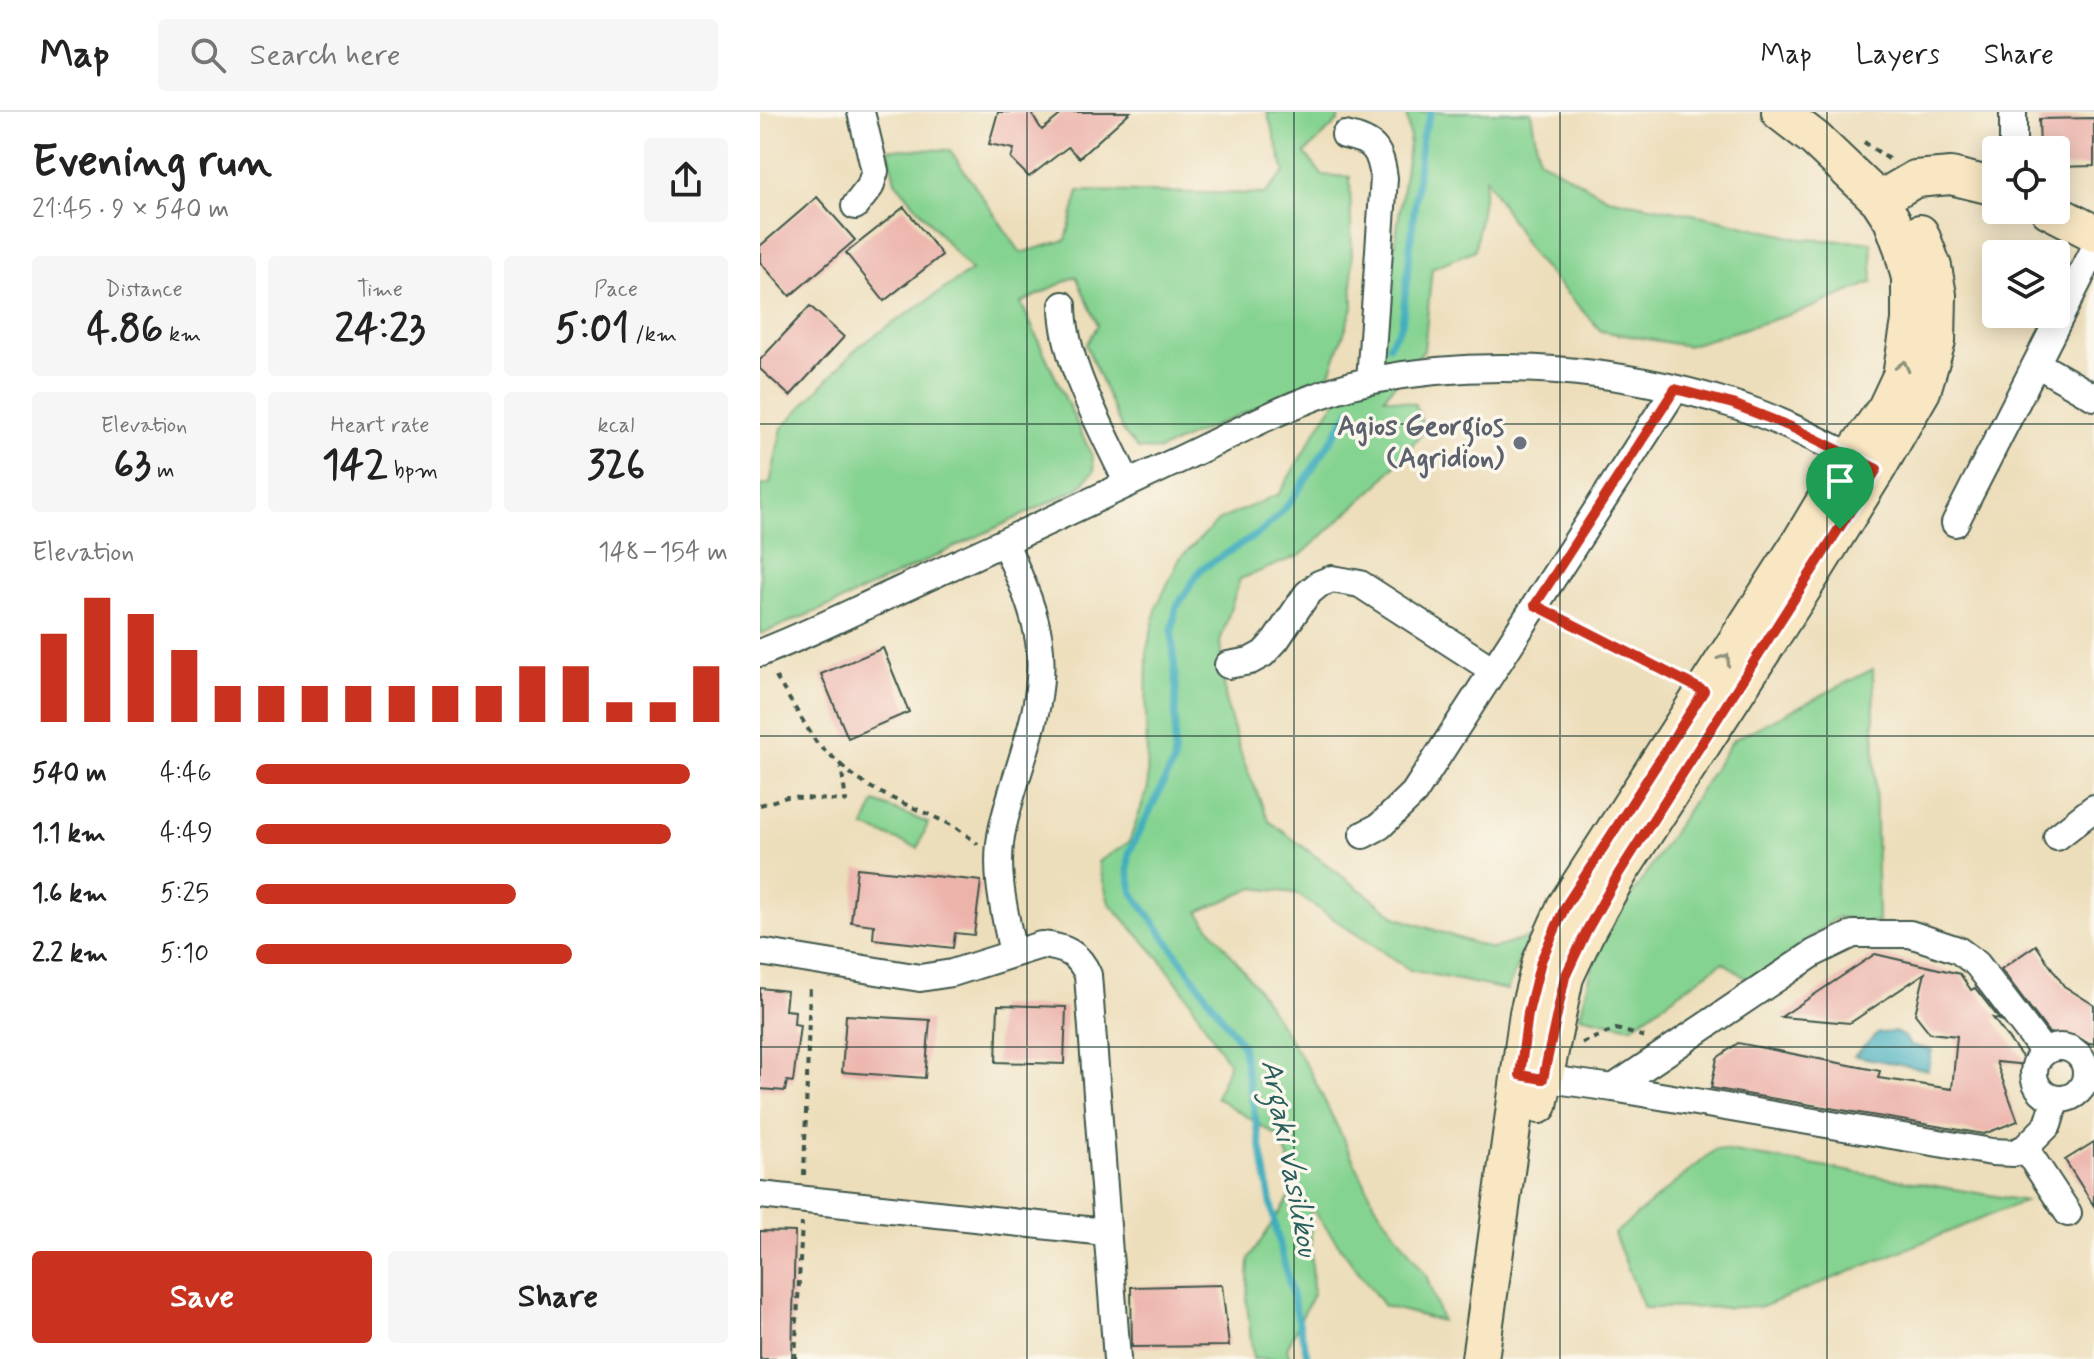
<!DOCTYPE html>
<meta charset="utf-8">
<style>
:root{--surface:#fff;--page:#f6f6f6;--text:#222;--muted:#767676;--line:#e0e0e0;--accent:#c8321e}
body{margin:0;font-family:Mynerve,sans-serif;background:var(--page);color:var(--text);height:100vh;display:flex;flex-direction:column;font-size:30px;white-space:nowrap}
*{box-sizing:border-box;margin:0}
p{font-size:26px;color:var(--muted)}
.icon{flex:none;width:44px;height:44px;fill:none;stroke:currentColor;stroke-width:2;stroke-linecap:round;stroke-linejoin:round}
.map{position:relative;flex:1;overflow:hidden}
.sheet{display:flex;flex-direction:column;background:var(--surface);width:760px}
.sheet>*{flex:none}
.controls{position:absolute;left:1222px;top:24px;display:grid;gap:16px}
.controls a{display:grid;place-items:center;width:88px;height:88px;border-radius:8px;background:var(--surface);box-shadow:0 4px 20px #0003;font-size:40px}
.pin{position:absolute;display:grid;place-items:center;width:68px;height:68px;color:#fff;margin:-82px -34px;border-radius:50% 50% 50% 0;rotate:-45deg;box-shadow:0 0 8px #0007}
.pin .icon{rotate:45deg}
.round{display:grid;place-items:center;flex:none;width:84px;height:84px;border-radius:8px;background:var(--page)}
.head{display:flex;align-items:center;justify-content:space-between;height:136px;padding:0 32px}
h1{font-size:44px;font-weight:800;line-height:60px}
.stats{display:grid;grid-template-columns:repeat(3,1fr);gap:12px;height:136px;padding:8px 32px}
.stats div{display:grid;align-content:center;border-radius:8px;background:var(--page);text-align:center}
.stats b{font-size:40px;font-weight:800}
.stats small{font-size:22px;font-weight:400}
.stats p{font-size:22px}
.chart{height:224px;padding:16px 32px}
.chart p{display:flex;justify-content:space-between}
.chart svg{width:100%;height:144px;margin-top:8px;stroke:var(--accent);stroke-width:6}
.action{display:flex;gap:16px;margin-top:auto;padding:16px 32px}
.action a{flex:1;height:92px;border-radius:8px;background:var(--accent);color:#fff;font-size:32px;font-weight:800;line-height:92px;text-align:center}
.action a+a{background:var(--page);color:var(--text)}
ul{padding:0 32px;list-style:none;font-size:26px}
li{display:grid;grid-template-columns:128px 96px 1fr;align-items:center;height:60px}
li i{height:20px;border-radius:10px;background:var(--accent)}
header{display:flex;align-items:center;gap:48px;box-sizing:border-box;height:112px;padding:0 40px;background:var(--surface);border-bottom:2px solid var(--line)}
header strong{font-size:38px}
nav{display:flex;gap:44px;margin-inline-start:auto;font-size:28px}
.search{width:560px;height:72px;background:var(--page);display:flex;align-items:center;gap:20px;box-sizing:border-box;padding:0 28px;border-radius:8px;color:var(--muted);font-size:30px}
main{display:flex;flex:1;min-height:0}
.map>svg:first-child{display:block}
.green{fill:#85d391;stroke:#528862;stroke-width:2}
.water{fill:#3fadbd;stroke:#2f7578;stroke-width:2}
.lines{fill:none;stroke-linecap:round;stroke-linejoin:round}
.stream{stroke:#3fadbd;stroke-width:7}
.building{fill:#ecb3ab}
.street-casing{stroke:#3e5548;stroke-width:30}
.secondary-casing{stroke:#3e5548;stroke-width:40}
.path{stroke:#3e5548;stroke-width:4;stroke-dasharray:6 6;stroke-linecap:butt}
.street{stroke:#fff;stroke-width:26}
.secondary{stroke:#f9e7c3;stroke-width:36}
.oneway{stroke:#8c927c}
.route-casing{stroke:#fff;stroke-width:16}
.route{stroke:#c8321e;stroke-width:10}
.grid{fill:none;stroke:#1f3d34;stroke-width:2;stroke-opacity:0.55}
.worship-dot{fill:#6b7280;stroke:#fbf7ec;stroke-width:3}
.labels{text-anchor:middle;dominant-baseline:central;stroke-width:7;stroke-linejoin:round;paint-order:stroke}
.worship-label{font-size:28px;font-weight:bold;fill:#5b616d;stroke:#fbf7ec;text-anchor:end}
.water-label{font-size:30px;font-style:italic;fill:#295f5d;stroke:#fbf7ec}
</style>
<header>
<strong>Map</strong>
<div class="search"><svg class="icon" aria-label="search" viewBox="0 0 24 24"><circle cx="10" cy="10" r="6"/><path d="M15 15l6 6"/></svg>Search here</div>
<nav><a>Map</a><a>Layers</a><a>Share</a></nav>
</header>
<main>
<section class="sheet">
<div class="head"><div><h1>Evening run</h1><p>21:45 · 9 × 540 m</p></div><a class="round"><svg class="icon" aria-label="share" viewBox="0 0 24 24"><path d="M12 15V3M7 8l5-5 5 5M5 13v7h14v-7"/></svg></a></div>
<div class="stats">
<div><p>Distance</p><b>4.86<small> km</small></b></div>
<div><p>Time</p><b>24:23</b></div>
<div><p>Pace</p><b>5:01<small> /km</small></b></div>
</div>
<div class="stats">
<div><p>Elevation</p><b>63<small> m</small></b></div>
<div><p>Heart rate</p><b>142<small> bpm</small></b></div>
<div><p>kcal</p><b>326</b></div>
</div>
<div class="chart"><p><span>Elevation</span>148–154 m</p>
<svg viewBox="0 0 160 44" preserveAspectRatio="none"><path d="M5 44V17M15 44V6M25 44V11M35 44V22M45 44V33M55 44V33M65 44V33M75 44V33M85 44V33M95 44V33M105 44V33M115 44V27M125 44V27M135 44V38M145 44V38M155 44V27"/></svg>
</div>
<ul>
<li><b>540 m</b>4:46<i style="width:92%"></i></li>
<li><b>1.1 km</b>4:49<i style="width:88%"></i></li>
<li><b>1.6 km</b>5:25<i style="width:55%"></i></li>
<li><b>2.2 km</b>5:10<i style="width:67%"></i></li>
</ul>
<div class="action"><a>Save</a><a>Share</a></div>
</section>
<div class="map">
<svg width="1334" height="1247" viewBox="0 0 1334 1247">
<rect width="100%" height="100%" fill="#fbf7ec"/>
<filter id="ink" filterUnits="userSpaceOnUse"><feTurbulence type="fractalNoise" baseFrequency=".0125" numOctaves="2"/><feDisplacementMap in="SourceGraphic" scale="16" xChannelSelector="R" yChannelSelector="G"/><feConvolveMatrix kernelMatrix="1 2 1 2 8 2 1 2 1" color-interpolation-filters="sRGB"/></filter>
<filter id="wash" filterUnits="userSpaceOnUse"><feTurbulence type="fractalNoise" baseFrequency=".006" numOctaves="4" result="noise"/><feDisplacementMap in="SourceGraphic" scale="32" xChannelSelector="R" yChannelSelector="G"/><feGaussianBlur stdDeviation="1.8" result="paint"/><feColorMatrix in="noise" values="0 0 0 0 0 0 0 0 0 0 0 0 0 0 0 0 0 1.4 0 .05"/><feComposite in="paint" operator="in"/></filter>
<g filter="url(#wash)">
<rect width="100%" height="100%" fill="#eddebb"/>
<path class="green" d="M507,0H578V9L545,41L562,63L590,65L593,195L569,264L399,338L378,337L363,320L326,233L338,213L316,164L261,191L332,344L334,359L318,377L79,490L0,522V374L10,372L22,316L99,234L211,159L135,69L128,37L190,38L261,141L306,128L319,79L505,82L525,60Z
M646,0H771L779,47L848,86L948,105L1040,127L1111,130L1113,170L1048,197L927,234L841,219L772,143L726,66L715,138L672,156L664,238L624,285L655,292L665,318L619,372L541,443L480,467L460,530L466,591L483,648L509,709L638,806L732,837L770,825L747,878L650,858L535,781L494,776L438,800L497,876L550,959L615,1092L666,1163L682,1209L624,1194L550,1094L553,1182L527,1236L530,1247H493L487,1191L489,1147L539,1071L520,1026L456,985L469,952L431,890L401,848L349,791L338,750L369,730L388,676L386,609L387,537L397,494L420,446L459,408L519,382L562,309L622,224L650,26Z
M1113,557L1118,811L1077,805L992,871L963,850L871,915L820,904L837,837L973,628Z
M115,690L168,711L158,736L104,715Z
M956,1037L1265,1089L1002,1195L884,1196L854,1122Z"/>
<path class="water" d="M1135,920L1145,925L1150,933L1172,938L1168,958L1094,944L1118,921Z"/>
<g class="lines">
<path class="stream" d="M629,233L642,212L662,25L671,0
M548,1247L516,1118L482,933L373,781L368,758L369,741L414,650L416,575L412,520L416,496L441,457L498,422L517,405L532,388L592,296"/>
</g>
<g id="blocks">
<path class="building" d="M238,0H270L282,18L304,0H370L319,46L308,35L269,65L251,47L254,37L229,32Z
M1334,6V54L1296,55V38H1280L1279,7Z
M57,85L95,128L30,184L0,150V134Z
M144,95L182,143L124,189L86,141Z
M50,194L84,225L30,284L0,257V248Z
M123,536L149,600L88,626L61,562Z
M97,756L221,769L214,823L195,821L193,836L113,827L114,813L91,810Z
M1276,833L1304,874L1334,893V932L1289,921L1241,857Z
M1115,842L1200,862L1211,878L1215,876L1240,908L1233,906L1268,953L1236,950L1258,1009L1224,1022L951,976L957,946L978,931L1120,959L1118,966L1192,977L1197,924L1170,921L1155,902L1165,861L1090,911L1021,905Z
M0,876L27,879L25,898L35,899L34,912L40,913L33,970L27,969L25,979L0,977Z
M238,893L306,895L304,952L236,950Z
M86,903L170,908L165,966L82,960Z
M1334,1030V1094L1305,1048Z
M0,1119L35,1120L32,1247H0Z
M462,1173L469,1234L372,1235L371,1175Z"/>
</g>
</g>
<g filter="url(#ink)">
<use href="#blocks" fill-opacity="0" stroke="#3e5548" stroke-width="2"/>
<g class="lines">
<defs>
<path id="street" d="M585,23C614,29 620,37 624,66L610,269
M1253,38V0
M95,94L110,75L115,59L101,0
M303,193C303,250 344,320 368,372
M1277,252L1334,285
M1195,411L1334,138
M245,431C258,462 274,495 279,529C288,594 257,652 243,714C233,756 244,799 253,841
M0,541C47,523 92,500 138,479C230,437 321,394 412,351C477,321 543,282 613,268C732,245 857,256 972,292C1018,306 1061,330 1105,351
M468,553L490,549L503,542L516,528L547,482L559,472L572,467L600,472L733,558
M603,723L620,714L654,681L915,277
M1297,725L1334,696
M0,840L160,866L192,861L281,833C304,835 319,841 328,863L357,1247
M1274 961a26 26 0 1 1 52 0a26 26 0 1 1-52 0Z
M767,964L853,976L1232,1040L1254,1041L1265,1036L1308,1101
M853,976L1054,841L1093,822H1150L1198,838L1217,852L1284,940
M1265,1036L1288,1013L1296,987
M0,1083L345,1120"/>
<path id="secondary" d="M1119,88L1155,67L1191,64L1236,75
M1289,98L1334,121
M779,993L805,865L827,818L859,761L1042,478L1117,357L1162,279L1177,229L1178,183L1173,155L1160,121
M720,1247L768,901L781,849L805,795L1039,432L1091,345L1126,296L1141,264L1150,209V166L1142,135L1132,108L1119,88L1055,27L1020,0"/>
</defs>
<use href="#street" class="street-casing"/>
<use href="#secondary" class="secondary-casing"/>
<path class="path" d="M1104,30L1130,48
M795,503L919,566
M81,653C113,684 154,693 192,714C201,718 210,726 218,732
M0,693L27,685L86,689L81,653L56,630L14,562
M822,931L856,917L885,925
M44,1063L50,872
M35,1247L42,1111"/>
<use href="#street" class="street"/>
<use href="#secondary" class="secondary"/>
</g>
<defs><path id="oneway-chevron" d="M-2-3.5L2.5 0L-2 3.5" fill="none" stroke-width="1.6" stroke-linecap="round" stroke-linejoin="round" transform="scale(2)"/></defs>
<g class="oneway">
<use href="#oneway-chevron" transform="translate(1143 254) rotate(-76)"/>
<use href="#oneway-chevron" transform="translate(965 547) rotate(-56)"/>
</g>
</g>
<g class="lines" filter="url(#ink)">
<defs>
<path id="route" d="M915,277L973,292L1031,315L1117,357L859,761L827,818L805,865L783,967L760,963L768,901L781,849L805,795L944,579L775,493Z"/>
</defs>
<use href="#route" class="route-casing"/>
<use href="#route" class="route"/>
</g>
<path class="grid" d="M267,0V1247M534,0V1247M800,0V1247M1067,0V1247M0,312H1334M0,624H1334M0,935H1334"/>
<circle class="worship-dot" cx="760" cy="331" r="8"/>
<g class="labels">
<g class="worship-label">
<text x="744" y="315">Agios Georgios<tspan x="744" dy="32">(Agridion)</tspan></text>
</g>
<g class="water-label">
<text transform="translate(529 1046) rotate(79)">Argaki Vasilikou</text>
</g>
</g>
</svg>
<div class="controls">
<a><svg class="icon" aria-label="locate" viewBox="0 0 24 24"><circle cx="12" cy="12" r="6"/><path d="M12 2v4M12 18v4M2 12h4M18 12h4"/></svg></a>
<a><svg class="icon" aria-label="layers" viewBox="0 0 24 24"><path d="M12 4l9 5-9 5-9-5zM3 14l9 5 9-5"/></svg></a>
</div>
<div class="pin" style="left:1080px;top:417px;background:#1e9e55"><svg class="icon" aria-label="arrive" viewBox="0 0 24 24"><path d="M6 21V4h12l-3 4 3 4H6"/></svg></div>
</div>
</main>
